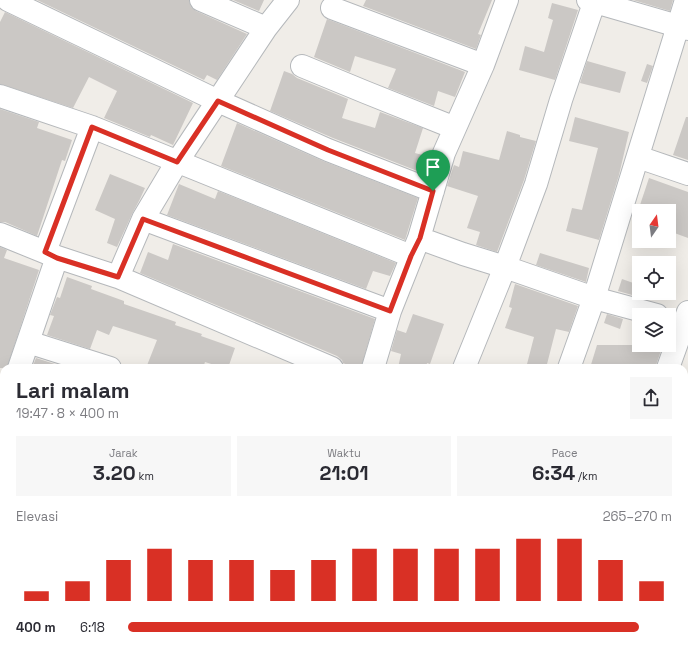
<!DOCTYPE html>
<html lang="id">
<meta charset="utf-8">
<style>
:root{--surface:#fff;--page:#f7f7f7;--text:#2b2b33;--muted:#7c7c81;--accent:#d93025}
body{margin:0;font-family:"Space Grotesk",sans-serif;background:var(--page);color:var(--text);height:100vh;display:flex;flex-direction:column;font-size:15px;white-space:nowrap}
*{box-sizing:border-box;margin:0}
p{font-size:13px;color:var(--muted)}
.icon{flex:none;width:22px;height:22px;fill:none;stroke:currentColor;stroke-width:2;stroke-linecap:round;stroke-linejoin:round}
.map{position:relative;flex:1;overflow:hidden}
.drawer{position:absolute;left:0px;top:364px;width:688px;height:286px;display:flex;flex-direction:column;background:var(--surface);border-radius:12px 12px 0 0;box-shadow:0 4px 16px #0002}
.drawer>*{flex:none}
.needle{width:26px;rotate:14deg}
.fabs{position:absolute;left:632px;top:204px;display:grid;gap:8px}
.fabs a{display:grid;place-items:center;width:44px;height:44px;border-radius:0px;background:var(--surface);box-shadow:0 4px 16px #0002;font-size:20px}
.pin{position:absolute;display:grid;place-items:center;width:34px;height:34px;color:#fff;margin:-41px -17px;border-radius:50% 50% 50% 0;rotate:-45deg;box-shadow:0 0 4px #0007}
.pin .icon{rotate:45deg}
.round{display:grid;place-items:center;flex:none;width:42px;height:42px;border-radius:0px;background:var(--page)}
.headline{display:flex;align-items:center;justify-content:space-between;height:68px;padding:0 16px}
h1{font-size:22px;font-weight:600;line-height:30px}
.stats{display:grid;grid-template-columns:repeat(3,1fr);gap:6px;height:68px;padding:4px 16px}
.stats div{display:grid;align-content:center;border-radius:0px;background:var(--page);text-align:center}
.stats b{font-size:20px;font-weight:600}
.stats small{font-size:11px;font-weight:400}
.stats p{font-size:11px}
.chart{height:112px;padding:8px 16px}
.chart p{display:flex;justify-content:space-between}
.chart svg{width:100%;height:72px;margin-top:4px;stroke:var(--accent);stroke-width:6}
ul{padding:0 16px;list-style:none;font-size:13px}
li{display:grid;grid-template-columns:64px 48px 1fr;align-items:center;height:30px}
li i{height:10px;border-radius:5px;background:var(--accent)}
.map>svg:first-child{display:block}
.building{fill:#cbc8c5}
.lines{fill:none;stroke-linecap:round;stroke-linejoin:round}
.minor-casing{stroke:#b5b8bb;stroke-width:24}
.minor{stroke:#fff;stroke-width:22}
.route-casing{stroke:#fff;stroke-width:8}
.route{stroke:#d93025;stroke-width:5}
</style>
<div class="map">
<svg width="688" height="650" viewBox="0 0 688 650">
<rect width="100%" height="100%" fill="#f0ede8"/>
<path class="building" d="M37,0H189L191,7L196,11L247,34L217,80L207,75L204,80Z
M233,0H264L259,11Z
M366,0H492L478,34L481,35L476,49L363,6Z
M633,0H673L670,11Z
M552,3L578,10L555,80L519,70L525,46L544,52L553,20L548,18Z
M5,12L193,103L173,145L151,135L150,137L104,118L117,91L89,77L73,108L0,84V22Z
M327,19L465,72L455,97L438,91L434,106L388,88L396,69L355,56L350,72L314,57Z
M587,61L626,72L620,93L580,83Z
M647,64L653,66L647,83L641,81Z
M284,71L292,74L297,78L348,99L342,118L375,128L380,112L423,128L415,153L430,157L425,174L333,138L270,111Z
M0,109L39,122L37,128L72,140L65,161L62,160L37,236L5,222H0Z
M575,117L629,132L619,175L599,240L566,231L572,208L582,210L598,148L569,141Z
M686,117H688V160L673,155Z
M237,123L323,161L418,198L405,240L221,166Z
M507,131L520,135V137L536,141L524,180L497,252L476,245L480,232L467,228L478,196L447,186L454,165L459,167L463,151L499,160Z
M110,174L145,188L140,199L132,214L117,247L107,243L115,219L95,210Z
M649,178L688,192V238L669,231V211H638Z
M179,184L215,199L218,191L396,263L390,276L373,271L366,289L167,215Z
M173,244L375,319L361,368H355L343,363L342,360L337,356L140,273L148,252L168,260Z
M0,247L7,250L4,258L39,270L7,368H0Z
M540,253L589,268L586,282L536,265Z
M67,277L92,286L91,289L124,301V304L176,322L175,325L202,334L201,336L235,348L228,368H224L205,362L203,368H146L157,340L113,326L109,335L97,330L90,349L47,335L54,316L50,315L57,297L60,298Z
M622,279L639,285V297L618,291Z
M515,284L578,306L569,332L556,329L546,368H526L534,337L505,328L512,308L509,307Z
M413,314L444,324L430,364L427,363L426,368H398L401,354L391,351L397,330L406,333Z
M607,314L623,319L620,329L604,323Z
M597,345H663L655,368H590Z
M36,358L61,366L60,368H32Z"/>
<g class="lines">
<defs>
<path id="minor" d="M8,0L218,101L328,150L433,191
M201,0L266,28
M588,0L688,29
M332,8L483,65
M302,66L365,92L455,128
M0,96L92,127L411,256
M638,157L688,174
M143,219L390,311
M0,234L57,257L118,277L332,368
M419,238L463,254L505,267L594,298L657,315
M45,252L92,127
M118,277L143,219L177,162L266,28L288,0
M28,342L110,368
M19,368L57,257
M373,368L390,311L419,238L444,153L483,65L507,0
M464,368L505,267L536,184L561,100L595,0
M569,368L594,298L686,0
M668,368L688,312
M0,424L4,412
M684,478L688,479
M0,516L4,518
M0,618L4,619
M79,646L90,650
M377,646L388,650
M270,650L272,646
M553,650L554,646"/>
</defs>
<use href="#minor" class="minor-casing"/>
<use href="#minor" class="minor"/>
</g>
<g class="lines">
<defs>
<path id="route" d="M218,101L328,150L433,191L420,238L411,256L390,311L143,219L118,277L57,258L45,252L92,127L177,162Z"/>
</defs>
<use href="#route" class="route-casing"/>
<use href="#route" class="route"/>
</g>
</svg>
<div class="fabs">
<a><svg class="needle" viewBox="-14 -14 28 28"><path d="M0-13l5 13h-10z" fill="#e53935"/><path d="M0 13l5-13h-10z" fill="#7c7c81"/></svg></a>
<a><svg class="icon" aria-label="locate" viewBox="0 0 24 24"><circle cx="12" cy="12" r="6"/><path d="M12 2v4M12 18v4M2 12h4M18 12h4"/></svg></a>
<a><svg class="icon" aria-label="layers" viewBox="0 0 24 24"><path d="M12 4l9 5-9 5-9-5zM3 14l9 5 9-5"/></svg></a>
</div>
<div class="pin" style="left:433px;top:191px;background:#1e9e55"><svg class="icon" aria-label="arrive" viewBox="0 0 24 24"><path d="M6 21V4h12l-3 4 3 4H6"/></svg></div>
<section class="drawer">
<div class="headline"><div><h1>Lari malam</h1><p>19:47 · 8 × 400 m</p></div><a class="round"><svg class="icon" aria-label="share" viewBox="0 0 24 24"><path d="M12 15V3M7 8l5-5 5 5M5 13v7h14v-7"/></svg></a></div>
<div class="stats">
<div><p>Jarak</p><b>3.20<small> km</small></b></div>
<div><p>Waktu</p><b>21:01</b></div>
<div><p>Pace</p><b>6:34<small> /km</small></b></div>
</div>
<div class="chart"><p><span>Elevasi</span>265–270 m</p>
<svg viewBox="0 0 160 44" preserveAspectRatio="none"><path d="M5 44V38M15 44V32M25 44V19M35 44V12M45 44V19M55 44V19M65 44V25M75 44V19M85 44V12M95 44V12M105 44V12M115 44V12M125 44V6M135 44V6M145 44V19M155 44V32"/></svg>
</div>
<ul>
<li><b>400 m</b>6:18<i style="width:94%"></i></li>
</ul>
</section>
</div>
